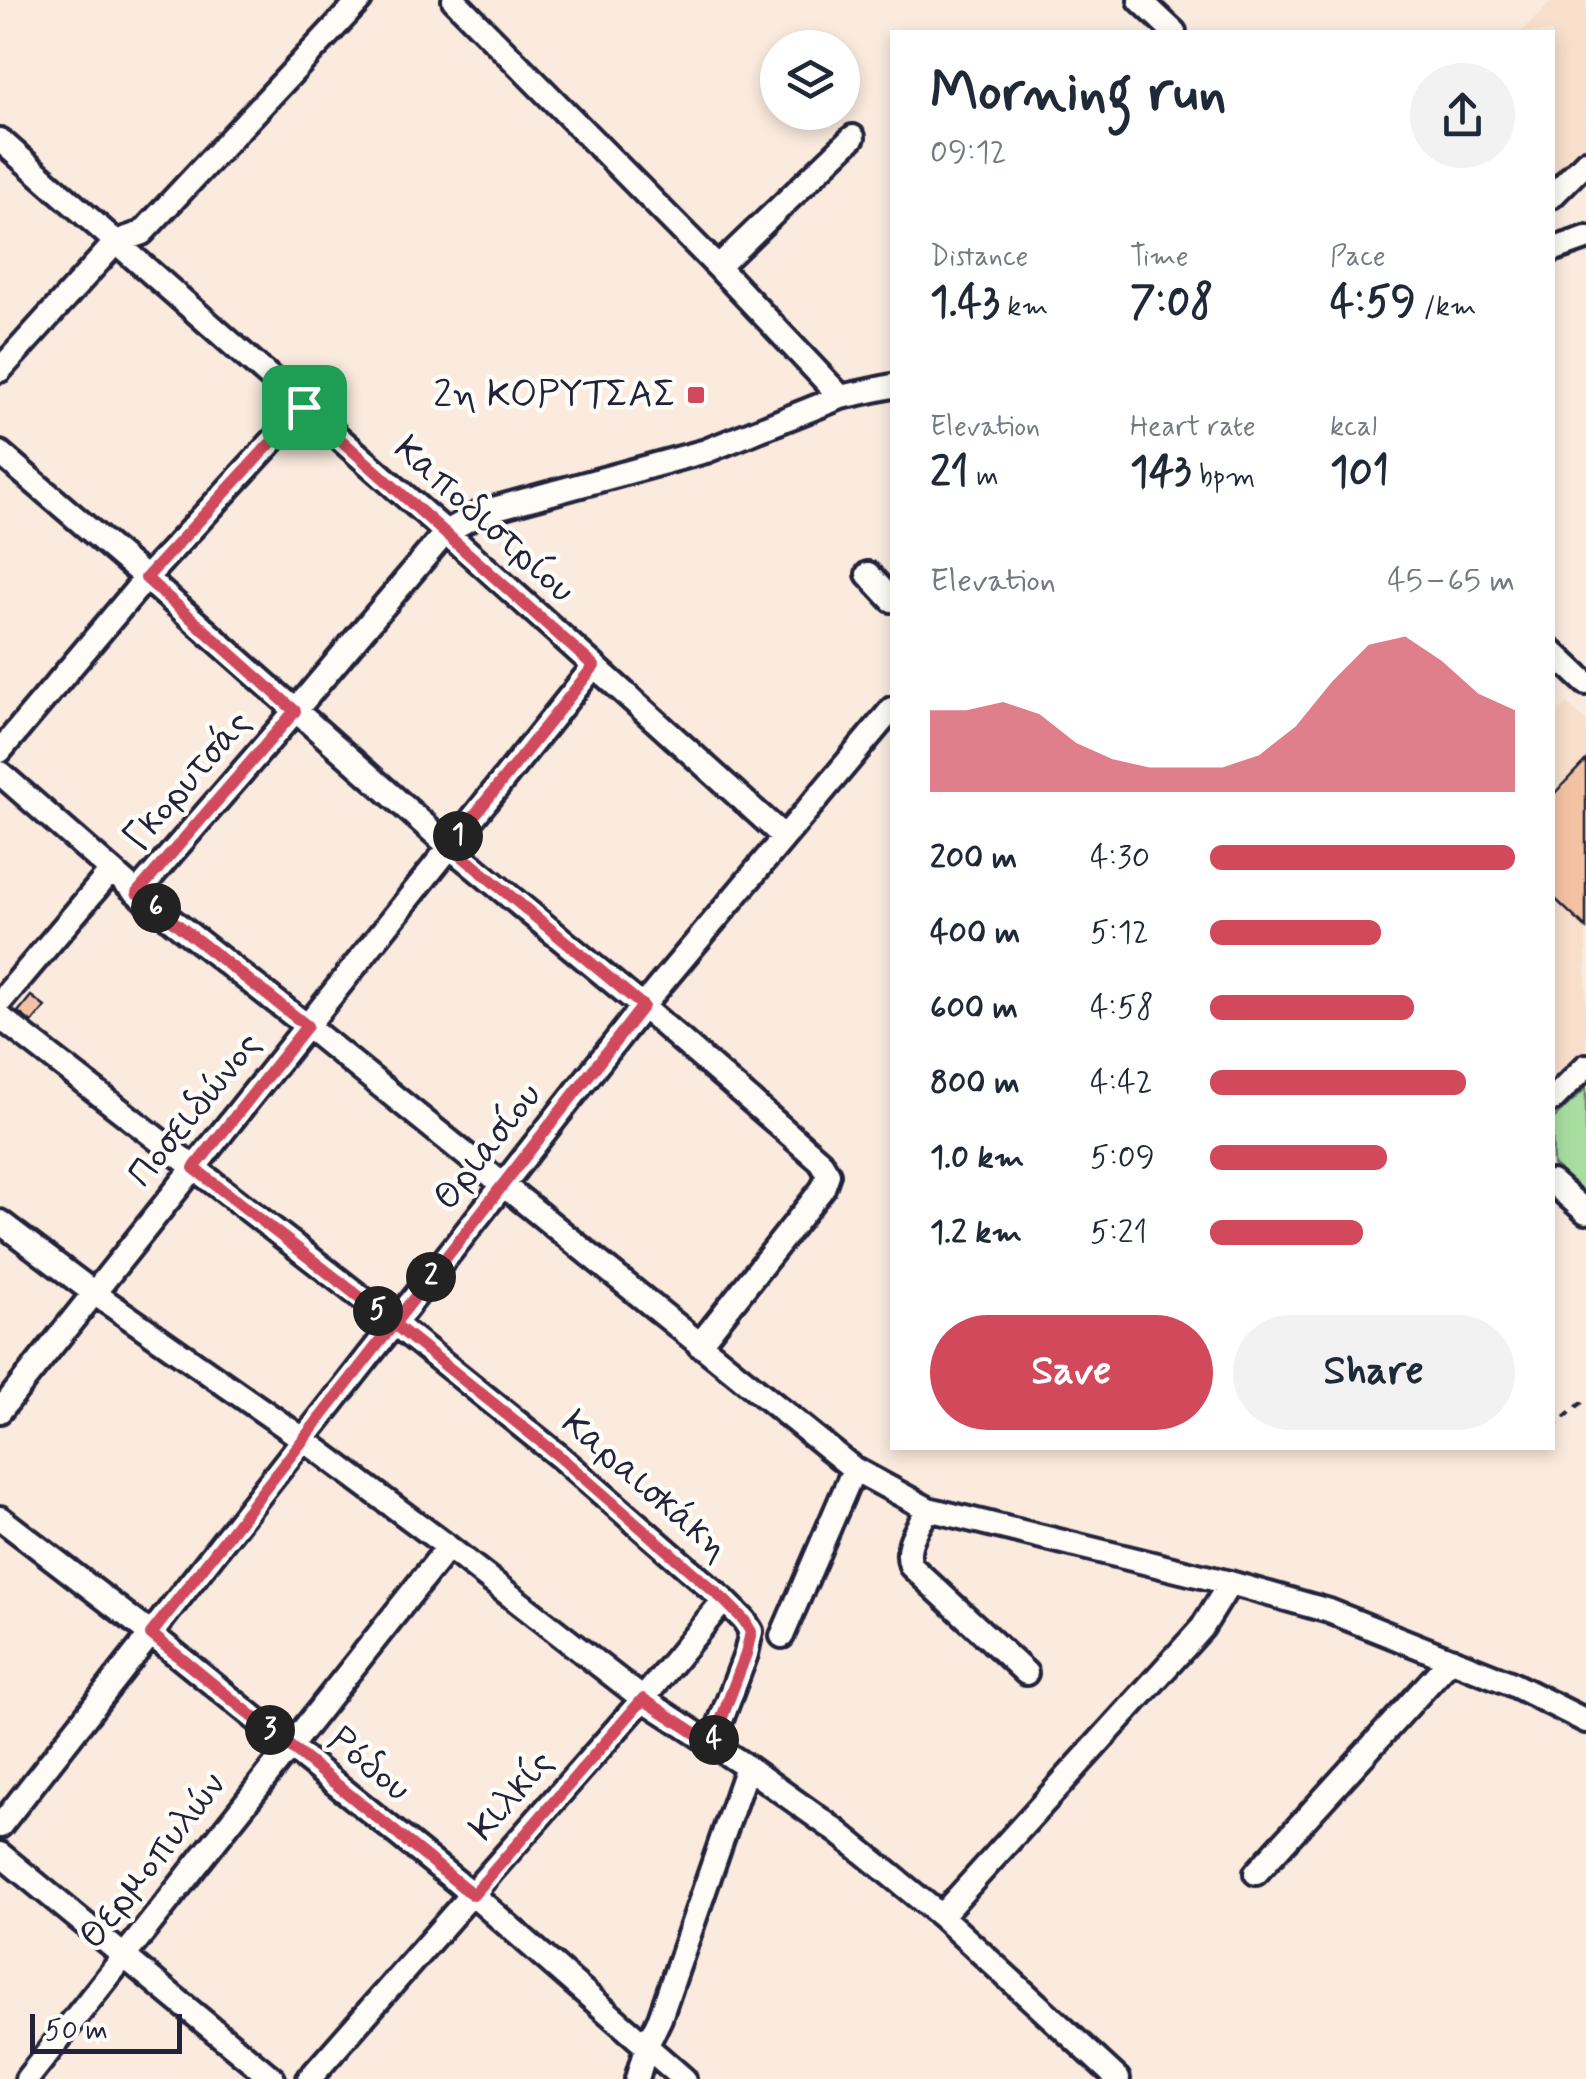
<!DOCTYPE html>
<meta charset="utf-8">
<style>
:root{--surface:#fff;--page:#f2f2f3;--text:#1f2937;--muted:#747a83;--accent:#d1495b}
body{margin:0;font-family:Mynerve,sans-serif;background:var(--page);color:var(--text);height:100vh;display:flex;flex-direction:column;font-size:38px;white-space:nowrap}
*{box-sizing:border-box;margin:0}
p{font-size:32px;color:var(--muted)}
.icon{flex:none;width:55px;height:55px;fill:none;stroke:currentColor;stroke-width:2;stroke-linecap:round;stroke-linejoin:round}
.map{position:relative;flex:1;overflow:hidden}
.panel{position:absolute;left:890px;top:30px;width:665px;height:1420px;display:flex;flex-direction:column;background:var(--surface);border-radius:0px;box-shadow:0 5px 15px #0003}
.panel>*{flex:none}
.fabs{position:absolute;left:760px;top:30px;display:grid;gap:20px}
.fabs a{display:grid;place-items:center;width:100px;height:100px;border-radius:50%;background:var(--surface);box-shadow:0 5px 15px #0003;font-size:50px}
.scale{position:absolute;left:30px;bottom:25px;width:152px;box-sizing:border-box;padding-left:10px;border:5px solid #22223b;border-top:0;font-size:28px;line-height:35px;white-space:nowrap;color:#22223b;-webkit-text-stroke:8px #fdfcf7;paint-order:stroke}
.pin{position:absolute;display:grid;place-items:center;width:85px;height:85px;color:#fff;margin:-42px;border-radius:20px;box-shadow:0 5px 15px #0006}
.km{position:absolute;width:50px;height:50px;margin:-25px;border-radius:50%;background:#222;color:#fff;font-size:28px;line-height:50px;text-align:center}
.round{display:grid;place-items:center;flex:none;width:105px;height:105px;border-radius:52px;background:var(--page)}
.summary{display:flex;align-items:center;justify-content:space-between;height:170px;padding:0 40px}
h1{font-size:55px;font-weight:800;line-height:75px}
.figures{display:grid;grid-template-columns:repeat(3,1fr);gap:15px;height:170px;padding:10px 40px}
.figures div{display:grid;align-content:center}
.figures b{font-size:42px;font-weight:800}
.figures small{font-size:28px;font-weight:400}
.figures p{font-size:28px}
.chart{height:280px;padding:20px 40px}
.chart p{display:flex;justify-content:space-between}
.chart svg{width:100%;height:180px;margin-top:10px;fill:var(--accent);opacity:.7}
.button{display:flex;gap:20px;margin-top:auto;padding:20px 40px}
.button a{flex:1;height:115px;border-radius:60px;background:var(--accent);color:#fff;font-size:40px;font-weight:800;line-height:115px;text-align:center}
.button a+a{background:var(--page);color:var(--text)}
ul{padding:0 40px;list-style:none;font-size:32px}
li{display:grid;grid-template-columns:160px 120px 1fr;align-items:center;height:75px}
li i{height:25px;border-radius:12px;background:var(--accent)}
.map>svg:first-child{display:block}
.built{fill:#f8dfcc}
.green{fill:#a8dda0;stroke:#65806e;stroke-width:2.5}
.building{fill:#f3c2a3;stroke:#22223b;stroke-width:2.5}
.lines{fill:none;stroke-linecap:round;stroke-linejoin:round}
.minor-casing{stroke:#22223b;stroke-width:30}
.path{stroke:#22223b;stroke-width:4;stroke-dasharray:8 8;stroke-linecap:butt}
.minor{stroke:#fdfcf7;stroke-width:22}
.route-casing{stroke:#fff;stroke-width:20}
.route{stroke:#d1495b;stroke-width:12}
.poi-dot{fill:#d1495b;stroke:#fdfcf7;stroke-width:4}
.labels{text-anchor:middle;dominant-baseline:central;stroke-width:9;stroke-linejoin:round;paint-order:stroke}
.poi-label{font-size:38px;fill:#22223b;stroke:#fdfcf7;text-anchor:end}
.street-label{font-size:38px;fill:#22223b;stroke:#fdfcf7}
</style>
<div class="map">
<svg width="1586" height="2079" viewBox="0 0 1586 2079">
<rect width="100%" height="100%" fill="#faebde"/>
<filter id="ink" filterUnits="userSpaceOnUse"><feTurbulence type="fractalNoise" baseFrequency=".01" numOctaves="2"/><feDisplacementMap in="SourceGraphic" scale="20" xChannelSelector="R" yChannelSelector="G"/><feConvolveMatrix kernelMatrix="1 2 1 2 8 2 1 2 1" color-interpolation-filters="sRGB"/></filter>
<g filter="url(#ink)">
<path class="built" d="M1554,0H1586V150L1553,184L1552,32H1521Z
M1567,703L1586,722V1049L1553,1084L1552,718Z"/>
<path class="green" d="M1586,1088V1195L1553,1165L1552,1120Z"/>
<path class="building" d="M1586,760V928L1552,896V796Z
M31,996L45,1007L32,1023L18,1012Z"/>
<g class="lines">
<defs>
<path id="minor" d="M454,0L718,267L841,397
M1140,0L1174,32
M0,140L446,532L784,837
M1552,196L1586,162
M1552,250L1586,238
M718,267L853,137
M0,370L116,242L142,233L360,0
M0,453L146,578L450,847L643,1007L820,1161L828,1174L823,1188L699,1345
M868,574L892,600
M1552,651L1586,683
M0,751L146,578L304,407
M0,773L137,893L307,1026L854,1469L928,1509L1230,1583L1329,1611L1510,1683L1586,1721
M137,893L295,711L446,532L482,512L706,451L841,397L892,386
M0,1002L111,871
M0,1017L394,1323L560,1457L724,1600L744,1620L751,1631L746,1654L712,1744
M1552,1100L1586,1066
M1552,1182L1586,1212
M0,1222L94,1293L303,1439L448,1547L643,1699L747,1767L838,1832L941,1916L1118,2079
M0,1411L594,666
M928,1509C919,1527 903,1545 911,1566L1026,1673
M0,1518L151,1634L473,1895L684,2079
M782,1636L854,1469
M0,1826L656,990L892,709
M0,1854L273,2079
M1256,1873L1451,1659
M941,1916L1202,1628L1230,1583
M27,2079L448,1547
M309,2079L643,1699L724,1600
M637,2079L647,2045L660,2018L747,1767"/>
</defs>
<use href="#minor" class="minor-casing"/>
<path class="path" d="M1552,1428L1586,1399"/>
<use href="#minor" class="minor"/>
</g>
</g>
<g class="lines" filter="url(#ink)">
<defs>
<path id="route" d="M304,407L594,666L450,846L643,1006C478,1215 315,1425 151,1634L473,1895L643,1699L712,1744L746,1654L751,1632L744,1620L724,1600L560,1457L394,1324L194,1168L307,1026L137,893L295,711L146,578L304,407"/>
</defs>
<use href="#route" class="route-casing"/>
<use href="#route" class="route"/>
</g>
<rect class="poi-dot" x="686" y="385" width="20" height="20" rx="5"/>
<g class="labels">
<g class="poi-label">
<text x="676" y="395">2η ΚΟΡΥΤΣΑΣ</text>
</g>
<g class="street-label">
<text transform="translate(484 520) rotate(42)">Καποδιστρίου</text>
<text transform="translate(188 781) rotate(-49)">Γκορυτσάς</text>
<text transform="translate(195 1110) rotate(-51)">Ποσειδώνος</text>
<text transform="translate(488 1147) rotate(-52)">Θριασίου</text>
<text transform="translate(645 1486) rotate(41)">Καραισκάκη</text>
<text transform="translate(369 1765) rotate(39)">Ρόδου</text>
<text transform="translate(512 1796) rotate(-49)">Κιλκίς</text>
<text transform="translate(153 1861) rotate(-52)">Θερμοπυλών</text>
</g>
</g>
</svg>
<div class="fabs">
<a><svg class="icon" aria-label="layers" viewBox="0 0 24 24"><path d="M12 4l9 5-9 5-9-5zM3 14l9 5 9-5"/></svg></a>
</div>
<div class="scale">50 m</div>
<div class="pin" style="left:304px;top:407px;background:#1e9e55"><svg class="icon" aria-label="arrive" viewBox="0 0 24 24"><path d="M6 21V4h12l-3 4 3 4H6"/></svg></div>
<b class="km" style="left:458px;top:836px">1</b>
<b class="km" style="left:431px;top:1277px">2</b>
<b class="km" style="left:270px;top:1730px">3</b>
<b class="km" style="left:714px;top:1740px">4</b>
<b class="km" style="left:378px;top:1311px">5</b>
<b class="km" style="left:156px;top:908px">6</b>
<section class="panel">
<div class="summary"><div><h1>Morning run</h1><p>09:12</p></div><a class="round"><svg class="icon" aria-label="share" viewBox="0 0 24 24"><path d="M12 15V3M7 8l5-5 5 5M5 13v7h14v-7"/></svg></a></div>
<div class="figures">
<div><p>Distance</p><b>1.43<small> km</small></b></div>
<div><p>Time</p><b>7:08</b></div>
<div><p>Pace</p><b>4:59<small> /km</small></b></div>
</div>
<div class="figures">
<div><p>Elevation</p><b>21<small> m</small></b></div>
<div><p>Heart rate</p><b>143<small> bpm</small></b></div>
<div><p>kcal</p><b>101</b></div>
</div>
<div class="chart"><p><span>Elevation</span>45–65 m</p>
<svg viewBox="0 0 160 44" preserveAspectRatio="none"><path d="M0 44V24L10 24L20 22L30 25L40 32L50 36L60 38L70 38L80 38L90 35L100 28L110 17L120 8L130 6L140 12L150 20L160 24V44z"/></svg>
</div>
<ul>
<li><b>200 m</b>4:30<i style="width:100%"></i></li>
<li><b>400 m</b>5:12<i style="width:56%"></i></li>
<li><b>600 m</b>4:58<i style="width:67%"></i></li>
<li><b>800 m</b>4:42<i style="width:84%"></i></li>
<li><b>1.0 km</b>5:09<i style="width:58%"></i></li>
<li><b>1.2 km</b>5:21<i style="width:50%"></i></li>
</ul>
<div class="button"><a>Save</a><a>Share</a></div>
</section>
</div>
